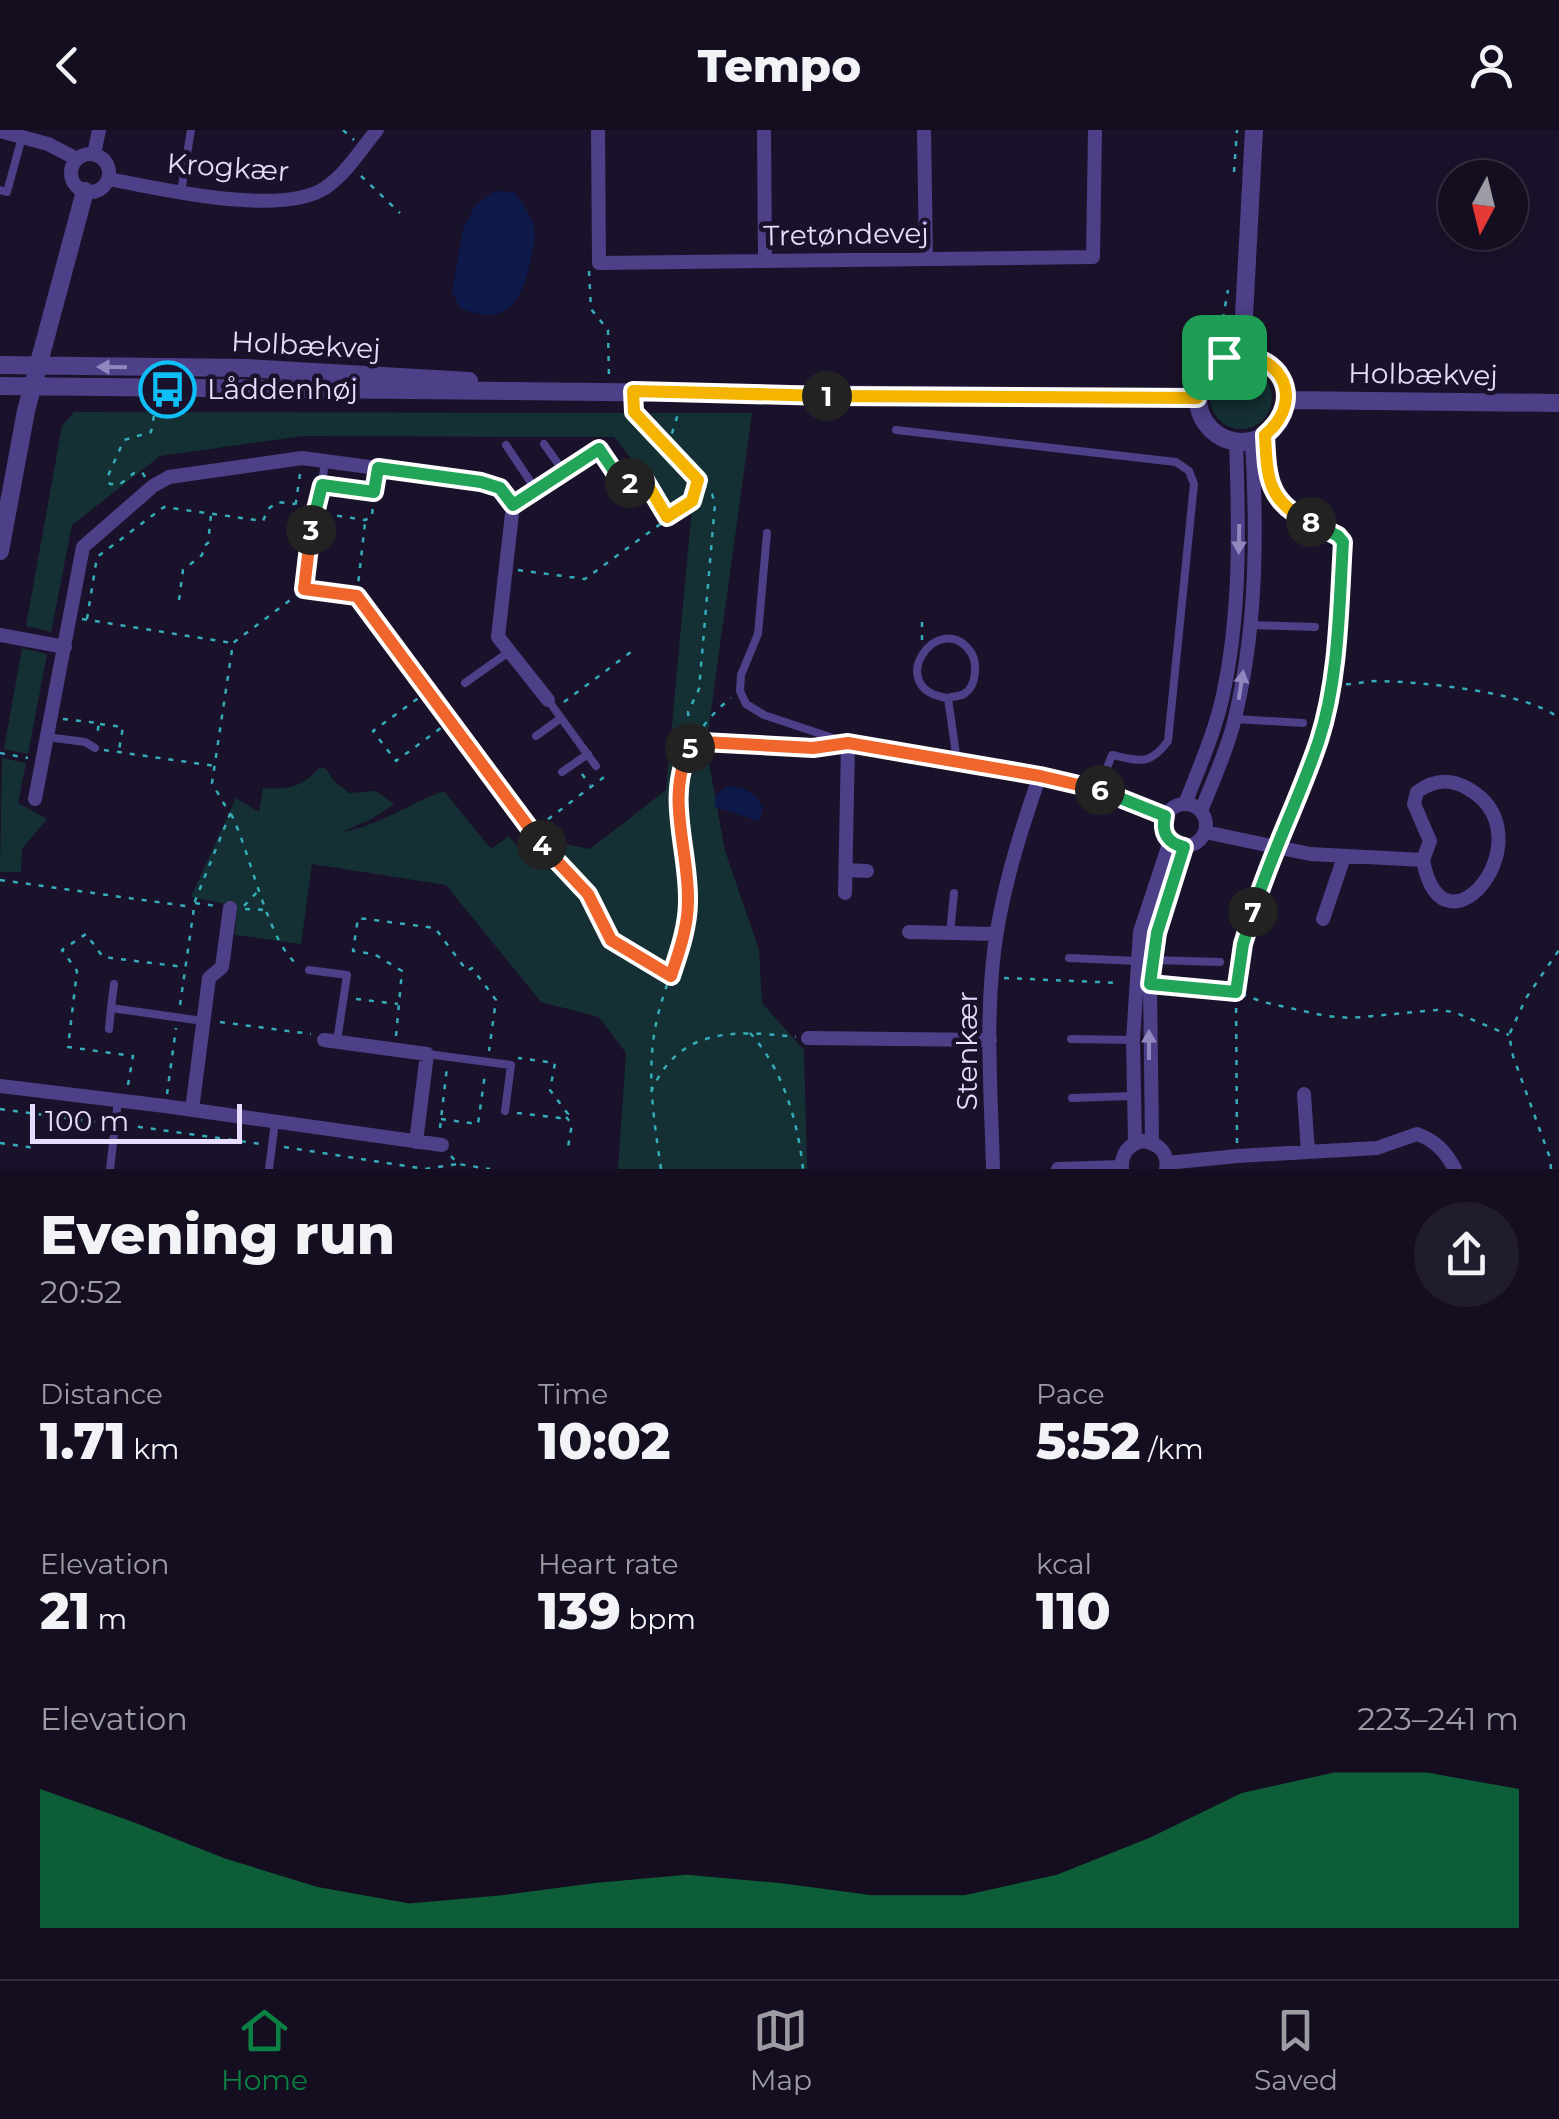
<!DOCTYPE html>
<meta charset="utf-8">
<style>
:root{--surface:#140e20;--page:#211c2d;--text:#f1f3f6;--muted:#9d9ca5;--line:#332e3e;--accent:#0b8043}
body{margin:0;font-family:Montserrat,sans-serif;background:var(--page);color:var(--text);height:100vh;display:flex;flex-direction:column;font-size:38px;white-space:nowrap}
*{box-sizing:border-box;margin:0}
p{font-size:32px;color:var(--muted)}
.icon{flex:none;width:55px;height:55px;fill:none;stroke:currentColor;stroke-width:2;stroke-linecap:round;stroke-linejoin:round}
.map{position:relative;height:1039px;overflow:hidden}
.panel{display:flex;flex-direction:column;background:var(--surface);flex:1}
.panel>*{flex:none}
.needle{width:65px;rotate:187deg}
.tools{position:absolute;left:1438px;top:30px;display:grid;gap:20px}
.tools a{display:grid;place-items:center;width:90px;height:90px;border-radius:50%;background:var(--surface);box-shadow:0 5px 15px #0003,0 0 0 2px var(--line);font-size:50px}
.scale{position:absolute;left:30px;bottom:25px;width:212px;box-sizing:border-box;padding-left:10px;border:5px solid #e5dcfe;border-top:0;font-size:28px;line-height:35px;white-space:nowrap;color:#e5dcfe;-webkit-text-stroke:8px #1a122a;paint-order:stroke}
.pin{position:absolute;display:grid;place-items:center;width:85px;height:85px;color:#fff;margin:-42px;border-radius:20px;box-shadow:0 5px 15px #0006}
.km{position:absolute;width:50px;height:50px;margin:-25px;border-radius:50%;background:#222;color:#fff;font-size:28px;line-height:50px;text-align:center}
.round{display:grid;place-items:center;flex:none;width:105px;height:105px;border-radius:52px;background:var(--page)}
.headline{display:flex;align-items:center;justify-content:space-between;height:170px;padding:0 40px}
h1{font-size:55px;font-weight:800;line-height:75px}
.figures{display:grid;grid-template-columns:repeat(3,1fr);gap:15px;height:170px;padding:10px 40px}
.figures div{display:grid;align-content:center}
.figures b{font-size:50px;font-weight:800}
.figures small{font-size:28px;font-weight:400}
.figures p{font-size:28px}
.chart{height:280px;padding:20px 40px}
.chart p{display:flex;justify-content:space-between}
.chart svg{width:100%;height:180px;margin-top:10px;fill:var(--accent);opacity:.7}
header{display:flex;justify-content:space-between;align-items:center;height:130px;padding:0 40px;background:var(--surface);font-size:45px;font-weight:800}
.tab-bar{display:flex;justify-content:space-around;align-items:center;height:140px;border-top:2px solid var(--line);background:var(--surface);font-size:28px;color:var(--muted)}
.tab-bar a{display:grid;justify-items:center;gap:5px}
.tab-bar .on{color:var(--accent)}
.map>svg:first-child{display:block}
.green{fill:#153034}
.water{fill:#0d1948}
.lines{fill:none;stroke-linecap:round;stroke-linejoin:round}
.path{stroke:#35adb9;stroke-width:2.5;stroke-dasharray:5 8;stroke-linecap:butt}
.service{stroke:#4d3f88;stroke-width:8}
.minor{stroke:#4d3f88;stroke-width:14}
.tertiary{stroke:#4d3f88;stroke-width:18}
.oneway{fill:#9186bd}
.split-1-casing{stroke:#fff;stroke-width:20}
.split-2-casing{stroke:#fff;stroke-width:20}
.split-3-casing{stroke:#fff;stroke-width:20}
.split-4-casing{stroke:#fff;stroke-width:20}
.split-5-casing{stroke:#fff;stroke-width:20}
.split-6-casing{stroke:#fff;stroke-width:20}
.split-7-casing{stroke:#fff;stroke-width:20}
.split-8-casing{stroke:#fff;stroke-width:20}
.split-9-casing{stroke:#fff;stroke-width:20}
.split-1{stroke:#f5b400;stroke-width:12}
.split-2{stroke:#f5b400;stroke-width:12}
.split-3{stroke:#22a559;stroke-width:12}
.split-4{stroke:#f0652b;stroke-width:12}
.split-5{stroke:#f0652b;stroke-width:12}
.split-6{stroke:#f0652b;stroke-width:12}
.split-7{stroke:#22a559;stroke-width:12}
.split-8{stroke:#22a559;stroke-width:12}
.split-9{stroke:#f5b400;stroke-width:12}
.labels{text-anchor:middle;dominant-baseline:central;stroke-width:9;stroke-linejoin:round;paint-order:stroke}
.street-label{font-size:28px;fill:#e5dcfe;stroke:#1a122a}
.poi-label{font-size:28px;fill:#e5dcfe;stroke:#1a122a;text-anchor:start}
</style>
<header><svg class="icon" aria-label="back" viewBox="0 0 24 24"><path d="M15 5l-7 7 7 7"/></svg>Tempo<svg class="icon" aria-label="person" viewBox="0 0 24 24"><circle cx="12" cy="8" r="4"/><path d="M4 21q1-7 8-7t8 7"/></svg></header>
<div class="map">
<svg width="1559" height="1039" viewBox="0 0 1559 1039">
<rect width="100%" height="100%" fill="#1a122a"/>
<path class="green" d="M1210 268a31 31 0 1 1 62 0a31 31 0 1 1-62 0Z
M74,282L752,283L706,617L725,721L759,820L762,873L804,920L807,1039H618L626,923L599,887L541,872L446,755L312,734L301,814L235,805L237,776L191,767L236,668L259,682L263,658C289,660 302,657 320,637L326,639L333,650L349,663L376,661L394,674L370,690L341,702C377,697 410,673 444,661L491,719L509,706L530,733L561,713L590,719L666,660L693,366L673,380L614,307L303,306L160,326L72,395L51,502L26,496L62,296Z
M22,518L47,524L28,624L4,619Z
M2,628L26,633L18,673L47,689L22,719L21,742H0Z"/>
<path class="water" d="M495,61L514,62C523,74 534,88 535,103C535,115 531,130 528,142C517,181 499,194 460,178L452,162L463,99L476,74Z
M727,656C742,656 758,663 763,679L759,691L715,677L716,665Z"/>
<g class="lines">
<path class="path" d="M343,0L354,10
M1234,42L1237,0
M361,46L400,83
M589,141L591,179L608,200L609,248
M1224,227L1219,210L1228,160
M633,278L634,282L712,364L715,374L699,559L688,582L690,604L703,613L822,617
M668,316L678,284
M300,344L295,379L365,390L372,387L373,373
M145,347L142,342L134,343L119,355L110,354L107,348L124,310L151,302L156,275
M627,351L645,350L666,386
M1269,355L1302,388L1325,398L1343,412L1338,498L1320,606L1283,705
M518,440L585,449L692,371L698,352
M305,458L318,367
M357,464L365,393
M179,470L183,440L202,425L204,416L208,413L211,385
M82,489L232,513
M87,489L97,427L164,377L263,391L268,379L278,372L295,374
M922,510V487
M1333,553C1349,557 1362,551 1379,551C1422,552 1527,562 1559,588
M428,561L373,601L396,631L449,592
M564,572L635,519
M63,589L99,593L97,605
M100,594L123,597L119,620
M104,620L215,636
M0,623L28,628
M582,644L590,655
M231,684C250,720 268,814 298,835
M544,716L559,705L547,690L608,644
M0,750L193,777
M195,773L217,776
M244,776L259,760
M245,779L267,780
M1004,848L1121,853
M1164,856L1236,862L1263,872L1326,886L1351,888L1437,880L1454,882L1509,905
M356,869L398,874
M180,875L195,771L230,684L212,653L233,513L305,459L357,466L543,716L588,764L611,811L671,846
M220,892L311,904
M750,903C783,939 798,992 803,1039
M396,906L402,841L374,824L353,821L358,788L435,798L467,841L472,838L496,870L489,921
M128,955L133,926L68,917L77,841L62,820L86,804L103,827L184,837
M651,962C679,897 734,900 796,907
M167,964L176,898
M0,979L102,993
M517,983L560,988L568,984L550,960L555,933L518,928
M566,987L572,994L567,1023
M441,989L478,994L485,944
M125,995L261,1014
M440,998L447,937
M0,1013L35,1018
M1237,1013L1236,862L1243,814L1272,731
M284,1017L425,1039L458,1034
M451,1026L458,1034L490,1039
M661,1039C654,990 646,943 656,894C664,853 685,817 688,775C691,735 677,693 678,652C684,620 705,588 731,568
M1551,1039L1550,1028L1513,926L1509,905L1526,868L1559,820"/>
<path class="service" d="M0,60L7,62L22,7
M181,62L191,0
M896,300L1176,332L1189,341L1194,354L1168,611C1150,636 1139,631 1112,625L1098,660
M544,314L564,342
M506,315L536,360
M325,330L322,355L375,362
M513,375L599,319L618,346
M767,403L758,504L741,545L740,561L746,574L764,585L848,613
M1251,495L1315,497
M465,553L510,521
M948,568C882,559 938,478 970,521C978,532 977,556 964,564C959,567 953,566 948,568L957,631
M548,570L596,636
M1235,589L1303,593
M536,606L561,588
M47,607L85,612L95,618
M562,642L588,624
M950,803L954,763
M1069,828L1137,831
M1153,830L1220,832
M309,840L347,845L337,911
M111,878L114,854
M109,899L111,878L203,891
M1071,909L1133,910
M427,924L511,935L505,981
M1072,968L1133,966
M110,1039L118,970
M269,1039L275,992"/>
<path class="minor" d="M598,0L599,133L1093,127L1095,0
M764,0L765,130
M924,0L926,128
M0,1L48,14L77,29
M71 43a19 19 0 1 1 38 0a19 19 0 1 1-38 0Z
M94,24L99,0
M109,49C159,59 281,87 325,58C346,44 361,19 377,0
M0,505L65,517
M35,669L83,417L153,356L169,347L302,328L481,352L500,358L513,375L498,507L548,570
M1164 695a21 21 0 1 1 42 0a21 21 0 1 1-42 0Z
M1185,674C1199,638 1215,602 1223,565C1241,481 1239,396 1236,312
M1201,681C1214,648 1230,614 1237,579C1257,491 1257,401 1252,311
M1205,702L1310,724L1423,730C1443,839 1551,704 1467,658C1449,648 1433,650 1417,662L1414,674L1430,711L1423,730
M846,740L867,741
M845,763L848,613L1040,645L1098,660L1165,686
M1323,789L1344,727
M909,802L996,804
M808,908L990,910
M324,910L427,924L416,1012
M0,956L165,976L442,1015
M1304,964L1308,1022
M192,980L209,848L222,837L230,778
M1152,1012L1150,854L1157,803L1184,717
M1135,1013L1133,910L1140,802L1170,711
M1167,1033L1237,1026L1377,1018L1417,1004C1436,1011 1445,1021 1455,1039
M993,1039C991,960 984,879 997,801C1006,747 1022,697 1040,645
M1058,1039L1121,1037
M1122,1039C1121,1024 1128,1015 1142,1011C1158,1013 1169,1022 1166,1039"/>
<path class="tertiary" d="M1242,223L1254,0
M1198 268a44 44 0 1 1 88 0a44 44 0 1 1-88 0Z
M0,235L245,238L469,251
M0,256L1197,268
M1286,270L1559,273
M0,421L26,281L85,61"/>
</g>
<defs><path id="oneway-solid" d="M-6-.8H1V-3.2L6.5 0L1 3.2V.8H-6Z" transform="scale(2.5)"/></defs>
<g class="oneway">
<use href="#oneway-solid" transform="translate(112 237) rotate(-179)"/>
<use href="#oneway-solid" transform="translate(1239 409) rotate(91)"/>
<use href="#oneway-solid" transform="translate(1241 555) rotate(-81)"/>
<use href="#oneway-solid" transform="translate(1149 915) rotate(-90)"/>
</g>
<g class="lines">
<defs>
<path id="split-1" d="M827,266L1197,268L1204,243L1224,227"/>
<path id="split-2" d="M630,353L645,350L667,387L692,371L698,350L634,282L633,261L827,266"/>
<path id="split-3" d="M311,400L322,355L374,362L378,338L481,352L500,358L513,375L599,319L616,344L620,341L630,353"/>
<path id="split-4" d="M311,400L304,459L357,466L542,715"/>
<path id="split-5" d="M542,715L588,764L611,810L671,846C679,822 688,797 688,771C689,719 665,667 690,618"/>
<path id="split-6" d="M690,618L695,608L703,612L813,618L848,613L1040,646L1100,660"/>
<path id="split-7" d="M1100,660L1165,686C1161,702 1167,713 1184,717L1157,803L1150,854L1236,862L1243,814L1253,782"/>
<path id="split-8" d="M1253,782C1271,723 1300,668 1319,610C1339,548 1339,477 1343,412L1338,406L1311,392"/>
<path id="split-9" d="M1224,227C1278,216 1309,268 1265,305C1267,346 1267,373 1311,392"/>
</defs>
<use href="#split-1" class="split-1-casing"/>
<use href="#split-2" class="split-2-casing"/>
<use href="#split-3" class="split-3-casing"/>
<use href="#split-4" class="split-4-casing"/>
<use href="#split-5" class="split-5-casing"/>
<use href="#split-6" class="split-6-casing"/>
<use href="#split-7" class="split-7-casing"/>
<use href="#split-8" class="split-8-casing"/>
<use href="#split-9" class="split-9-casing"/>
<use href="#split-1" class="split-1"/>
<use href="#split-2" class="split-2"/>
<use href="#split-3" class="split-3"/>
<use href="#split-4" class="split-4"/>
<use href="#split-5" class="split-5"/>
<use href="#split-6" class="split-6"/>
<use href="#split-7" class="split-7"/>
<use href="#split-8" class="split-8"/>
<use href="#split-9" class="split-9"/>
</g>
<defs>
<symbol id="bus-ring" viewBox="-11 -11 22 22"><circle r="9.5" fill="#1a122a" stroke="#0fbdf7" stroke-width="1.5"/><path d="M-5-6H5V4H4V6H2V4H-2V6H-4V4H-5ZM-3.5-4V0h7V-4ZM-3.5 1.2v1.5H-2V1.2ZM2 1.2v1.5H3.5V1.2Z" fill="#0fbdf7"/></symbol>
</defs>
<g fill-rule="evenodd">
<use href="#bus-ring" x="136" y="228" width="63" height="63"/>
</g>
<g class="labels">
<g class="street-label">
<text transform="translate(228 37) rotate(4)">Krogkær</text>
<text transform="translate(846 104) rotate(-1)">Tretøndevej</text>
<text transform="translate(306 215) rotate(3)">Holbækvej</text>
<text transform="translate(1423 244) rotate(1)">Holbækvej</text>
<text transform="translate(967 921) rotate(-90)">Stenkær</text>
</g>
<g class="poi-label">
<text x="207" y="259">Låddenhøj</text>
</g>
</g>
</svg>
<div class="tools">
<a><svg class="needle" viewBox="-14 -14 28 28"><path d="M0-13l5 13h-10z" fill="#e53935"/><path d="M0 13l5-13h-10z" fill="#9d9ca5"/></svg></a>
</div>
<div class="scale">100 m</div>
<div class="pin" style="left:1224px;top:227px;background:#1e9e55"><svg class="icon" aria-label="arrive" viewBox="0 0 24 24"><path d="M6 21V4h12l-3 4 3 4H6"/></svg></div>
<b class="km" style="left:827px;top:266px">1</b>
<b class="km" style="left:630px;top:353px">2</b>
<b class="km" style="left:311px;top:400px">3</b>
<b class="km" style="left:542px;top:715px">4</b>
<b class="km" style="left:690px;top:618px">5</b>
<b class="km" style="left:1100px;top:660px">6</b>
<b class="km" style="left:1253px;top:782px">7</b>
<b class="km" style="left:1311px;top:392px">8</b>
</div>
<section class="panel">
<div class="headline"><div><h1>Evening run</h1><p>20:52</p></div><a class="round"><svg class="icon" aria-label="share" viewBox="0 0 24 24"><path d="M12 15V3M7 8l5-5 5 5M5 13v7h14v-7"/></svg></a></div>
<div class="figures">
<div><p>Distance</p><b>1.71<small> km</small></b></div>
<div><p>Time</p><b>10:02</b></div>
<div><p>Pace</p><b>5:52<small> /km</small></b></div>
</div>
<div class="figures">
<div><p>Elevation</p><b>21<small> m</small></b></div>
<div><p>Heart rate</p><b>139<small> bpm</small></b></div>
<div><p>kcal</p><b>110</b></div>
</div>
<div class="chart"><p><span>Elevation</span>223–241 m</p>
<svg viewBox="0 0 160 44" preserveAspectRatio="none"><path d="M0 44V10L10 18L20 27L30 34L40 38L50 36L60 33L70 31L80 33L90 36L100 36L110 31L120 22L130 11L140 6L150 6L160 10V44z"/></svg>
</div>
</section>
<nav class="tab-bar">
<a class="on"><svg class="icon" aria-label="home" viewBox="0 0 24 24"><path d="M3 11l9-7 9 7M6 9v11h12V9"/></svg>Home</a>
<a><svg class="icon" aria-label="map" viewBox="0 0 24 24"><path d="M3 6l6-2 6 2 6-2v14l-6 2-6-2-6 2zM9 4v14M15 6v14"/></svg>Map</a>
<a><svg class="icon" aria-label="saved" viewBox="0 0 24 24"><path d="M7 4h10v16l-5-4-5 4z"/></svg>Saved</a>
</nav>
